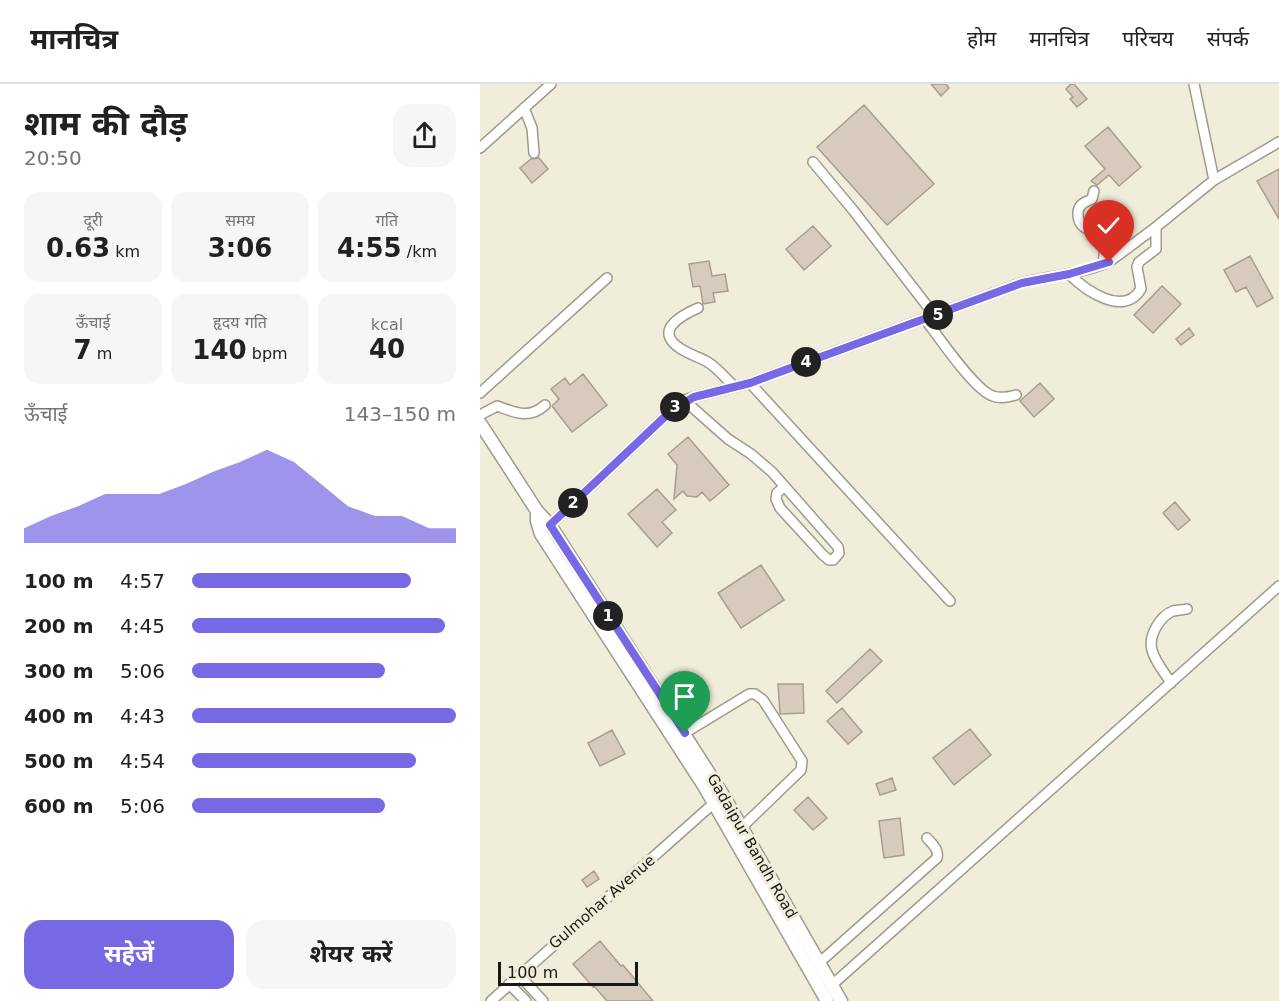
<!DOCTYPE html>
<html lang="hi">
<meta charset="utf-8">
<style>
:root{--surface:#fff;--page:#f6f6f6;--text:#202124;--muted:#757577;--line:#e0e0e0;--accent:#7768e3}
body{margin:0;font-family:"DejaVu Sans","Noto Sans Devanagari",sans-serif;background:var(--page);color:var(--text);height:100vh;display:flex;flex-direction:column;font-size:22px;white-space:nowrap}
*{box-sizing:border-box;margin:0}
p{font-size:20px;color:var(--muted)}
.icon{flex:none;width:33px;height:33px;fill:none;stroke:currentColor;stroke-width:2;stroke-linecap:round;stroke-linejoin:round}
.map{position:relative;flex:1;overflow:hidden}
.side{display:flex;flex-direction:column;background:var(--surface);width:480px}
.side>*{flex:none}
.scale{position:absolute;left:18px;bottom:15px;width:140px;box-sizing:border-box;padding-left:6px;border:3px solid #1a1913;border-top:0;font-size:16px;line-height:21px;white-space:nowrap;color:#1a1913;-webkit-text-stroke:4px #f1eddb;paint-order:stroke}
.pin{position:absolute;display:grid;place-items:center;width:51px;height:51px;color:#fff;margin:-62px -26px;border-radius:50% 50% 50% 0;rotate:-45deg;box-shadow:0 0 6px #0007}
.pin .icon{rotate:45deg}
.km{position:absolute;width:30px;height:30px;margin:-15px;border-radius:50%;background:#222;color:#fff;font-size:16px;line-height:30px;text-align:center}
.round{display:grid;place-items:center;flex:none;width:63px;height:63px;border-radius:18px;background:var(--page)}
.headline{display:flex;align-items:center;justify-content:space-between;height:102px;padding:0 24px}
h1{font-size:33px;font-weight:700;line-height:45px}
.figures{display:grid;grid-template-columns:repeat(3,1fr);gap:9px;height:102px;padding:6px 24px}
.figures div{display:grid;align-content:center;border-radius:15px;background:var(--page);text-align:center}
.figures b{font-size:26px;font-weight:700}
.figures small{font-size:16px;font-weight:400}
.figures p{font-size:16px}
.chart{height:168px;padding:12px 24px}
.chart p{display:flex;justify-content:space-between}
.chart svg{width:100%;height:108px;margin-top:6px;fill:var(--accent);opacity:.7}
.action{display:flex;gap:12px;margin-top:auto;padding:12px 24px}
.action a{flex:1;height:69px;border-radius:18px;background:var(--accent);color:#fff;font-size:24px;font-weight:700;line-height:69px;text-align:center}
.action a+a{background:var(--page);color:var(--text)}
ul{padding:0 24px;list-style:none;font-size:20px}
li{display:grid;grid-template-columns:96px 72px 1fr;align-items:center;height:45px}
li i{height:15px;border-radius:8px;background:var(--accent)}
header{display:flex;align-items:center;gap:36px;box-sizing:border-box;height:84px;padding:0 30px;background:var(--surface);border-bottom:2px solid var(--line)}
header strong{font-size:28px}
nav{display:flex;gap:33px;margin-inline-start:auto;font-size:21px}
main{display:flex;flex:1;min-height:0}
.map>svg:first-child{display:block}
.building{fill:#d7cbbd;stroke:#a99d90;stroke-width:1.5}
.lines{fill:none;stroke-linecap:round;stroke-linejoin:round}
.minor-casing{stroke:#9f9b8b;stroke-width:12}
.tertiary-casing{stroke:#9f9b8b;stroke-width:15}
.minor{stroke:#fff;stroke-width:9}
.tertiary{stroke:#fff;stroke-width:12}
.route-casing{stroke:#fff;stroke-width:12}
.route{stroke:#7768e3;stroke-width:8}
.labels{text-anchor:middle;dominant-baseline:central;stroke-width:6;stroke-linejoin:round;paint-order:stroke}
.street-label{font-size:15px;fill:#1a1913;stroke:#f1eddb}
</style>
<header>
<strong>मानचित्र</strong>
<nav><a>होम</a><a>मानचित्र</a><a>परिचय</a><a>संपर्क</a></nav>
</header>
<main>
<section class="side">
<div class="headline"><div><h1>शाम की दौड़</h1><p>20:50</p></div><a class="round"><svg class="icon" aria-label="share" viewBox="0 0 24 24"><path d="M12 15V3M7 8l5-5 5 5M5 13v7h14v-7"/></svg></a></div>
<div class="figures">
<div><p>दूरी</p><b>0.63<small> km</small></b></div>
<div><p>समय</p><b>3:06</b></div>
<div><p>गति</p><b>4:55<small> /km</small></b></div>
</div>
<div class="figures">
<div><p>ऊँचाई</p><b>7<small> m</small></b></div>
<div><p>हृदय गति</p><b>140<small> bpm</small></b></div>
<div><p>kcal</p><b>40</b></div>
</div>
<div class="chart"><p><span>ऊँचाई</span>143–150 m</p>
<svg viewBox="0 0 160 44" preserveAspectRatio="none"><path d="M0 44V38L10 33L20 29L30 24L40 24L50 24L60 20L70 15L80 11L90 6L100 11L110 20L120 29L130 33L140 33L150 38L160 38V44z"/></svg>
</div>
<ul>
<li><b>100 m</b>4:57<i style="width:83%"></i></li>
<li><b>200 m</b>4:45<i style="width:96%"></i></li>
<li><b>300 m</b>5:06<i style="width:73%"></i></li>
<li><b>400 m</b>4:43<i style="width:100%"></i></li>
<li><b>500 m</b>4:54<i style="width:85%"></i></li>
<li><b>600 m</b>5:06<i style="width:73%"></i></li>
</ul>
<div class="action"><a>सहेजें</a><a>शेयर करें</a></div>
</section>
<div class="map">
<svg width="799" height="917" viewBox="0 0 799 917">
<rect width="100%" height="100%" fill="#f1eddb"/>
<path class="building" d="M451,0H466L469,4L461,12Z
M591,0H594L607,15L597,23L590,15L593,13L586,5Z
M384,21L454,100L407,141L337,63Z
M628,43L661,83L639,102L629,91L617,101L611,97L625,85L605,62Z
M59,74L68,85L52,99L40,84L51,75Z
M799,85V135L777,97Z
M333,142L351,162L324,186L306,165Z
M770,172L793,214L777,223L766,203L756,208L744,186Z
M229,177L232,192L245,190L248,207L233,209L235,218L223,220L220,202L213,203L209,180Z
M682,202L701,220L673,249L654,231Z
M709,244L714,251L701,261L696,255Z
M103,290L127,321L92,348L72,322L79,315L71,305L85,294L90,301Z
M560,299L574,315L554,333L540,317Z
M208,353L249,401L230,417L222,408L217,413L207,412L203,407L194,415L197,381L188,370Z
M177,405L196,426L182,438L192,449L177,463L148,430Z
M695,418L710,436L698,446L683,429Z
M281,481L304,516L261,544L238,509Z
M390,565L402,577L357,619L346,607Z
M298,600H323L324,629L300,630Z
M362,624L382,648L368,660L347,637Z
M490,645L511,671L474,701L453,674Z
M132,646L145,670L120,682L108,659Z
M412,694L416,706L400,711L396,700Z
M328,713L347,734L333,746L314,726Z
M420,734L424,771L404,774L399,737Z
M114,787L119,795L107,803L102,796Z
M120,857L141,882L143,881L173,917H127L114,902L113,903L93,880Z"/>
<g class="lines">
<defs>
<path id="minor" d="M714,0L734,96
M44,24L52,44L54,69
M0,64L71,0
M333,78L373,126L455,232
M614,107L612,115C605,118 599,120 598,128C597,149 616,144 622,156C626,163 624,173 623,180
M589,190C605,206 644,234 661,205L657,183L659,178L676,165V143
M218,224C200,232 173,247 201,265C209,270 218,273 226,277C237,283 245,294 254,302
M445,235C458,252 495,307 513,312C520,315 528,313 536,311
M270,299L470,517
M0,309L127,194
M204,316L248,355L271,370L292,388L358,463L359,469L353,476H349L343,471L300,424L296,415L297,409L304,403
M0,331L17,322C34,328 49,336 65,321
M70,441L192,326L204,316L214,313L270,299L541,199C571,192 601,190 629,178L676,143L734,96L799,58
M691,599C685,589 675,578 672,566C668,552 680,532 693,527C698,526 703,526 707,525
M205,649L269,610H275L283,616L322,677L321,686L261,744
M340,878L457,774C459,765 452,760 447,754
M39,891L63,917
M29,900L46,917
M352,901L799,502
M11,917L234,719"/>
<path id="tertiary" d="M0,339L57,427L70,441L243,711L361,917
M57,427V437L61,450L224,702L347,917"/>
</defs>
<use href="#minor" class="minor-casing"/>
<use href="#tertiary" class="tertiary-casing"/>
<use href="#minor" class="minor"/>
<use href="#tertiary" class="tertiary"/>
</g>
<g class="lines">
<defs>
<path id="route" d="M205,649L70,441L192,326L214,313L270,299L542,199L589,190L629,178"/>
</defs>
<use href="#route" class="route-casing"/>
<use href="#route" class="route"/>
</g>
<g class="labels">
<g class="street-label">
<text transform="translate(272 762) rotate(60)">Gadaipur Bandh Road</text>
<text transform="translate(122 818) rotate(-41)">Gulmohar Avenue</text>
</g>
</g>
</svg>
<div class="scale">100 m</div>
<div class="pin" style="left:205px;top:649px;background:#1e9e55"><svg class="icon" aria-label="arrive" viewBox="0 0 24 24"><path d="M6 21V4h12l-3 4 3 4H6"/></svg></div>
<div class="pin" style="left:629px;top:178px;background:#d93025"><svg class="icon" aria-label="check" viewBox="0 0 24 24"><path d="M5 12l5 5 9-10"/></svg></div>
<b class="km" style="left:128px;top:532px">1</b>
<b class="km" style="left:93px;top:419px">2</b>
<b class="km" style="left:195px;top:323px">3</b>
<b class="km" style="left:326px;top:278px">4</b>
<b class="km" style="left:458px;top:231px">5</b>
</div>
</main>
